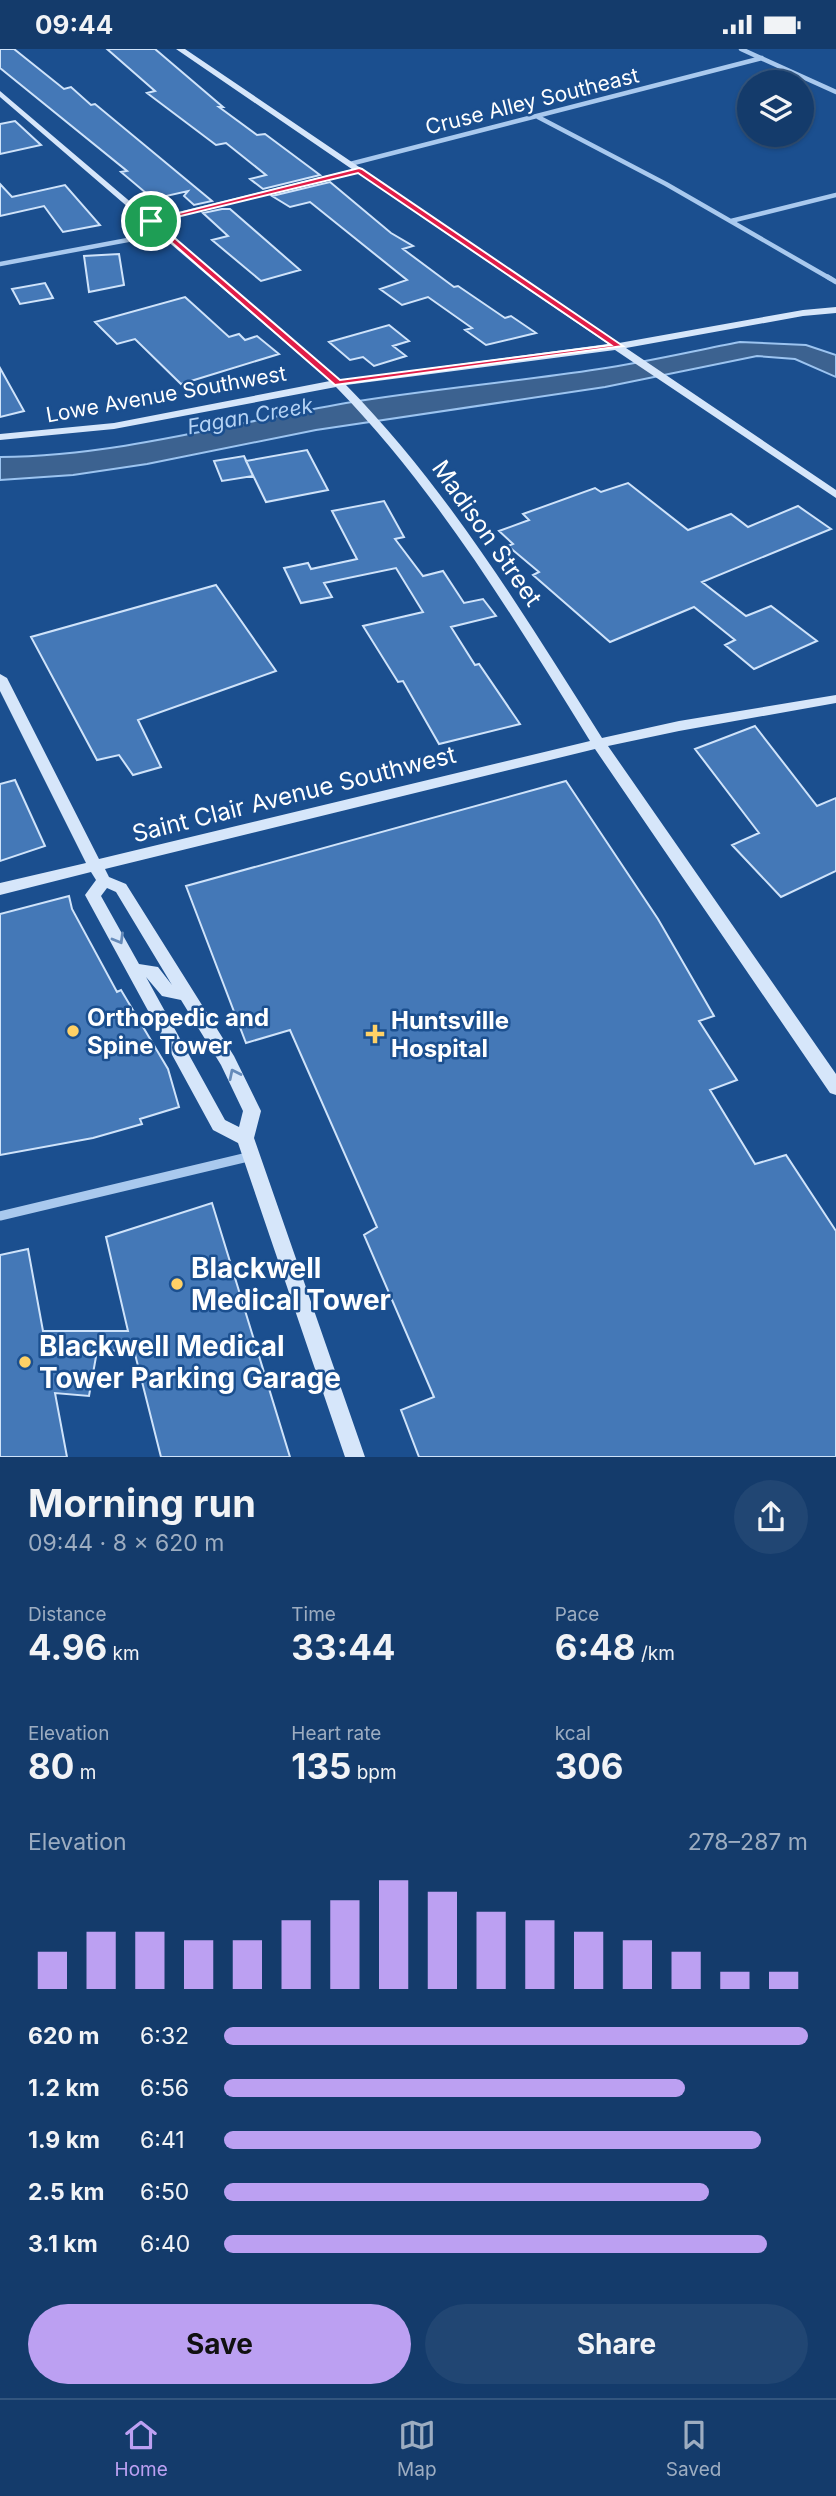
<!DOCTYPE html>
<meta charset="utf-8">
<style>
:root{--surface:#143b6b;--page:#214673;--text:#f1f3f6;--muted:#9dadc1;--line:#33557e;--accent:#bca0f2}
body{margin:0;font-family:Inter,sans-serif;background:var(--page);color:var(--text);height:100vh;display:flex;flex-direction:column;font-size:26px;white-space:nowrap}
*{box-sizing:border-box;margin:0}
p{font-size:23px;color:var(--muted)}
.icon{flex:none;width:38px;height:38px;fill:none;stroke:currentColor;stroke-width:2;stroke-linecap:round;stroke-linejoin:round}
.map{position:relative;height:1408px;overflow:hidden}
.panel{display:flex;flex-direction:column;background:var(--surface);flex:1}
.panel>*{flex:none}
.buttons{position:absolute;left:737px;top:21px;display:grid;gap:14px}
.buttons a{display:grid;place-items:center;width:77px;height:77px;border-radius:50%;background:var(--surface);box-shadow:0 2px 5px #0004,0 0 0 2px var(--line);font-size:35px}
.pin{position:absolute;display:grid;place-items:center;width:60px;height:60px;color:#fff;margin:-30px;border:4px solid #fff;border-radius:50%;box-shadow:0 2px 7px #0007}
.round{display:grid;place-items:center;flex:none;width:74px;height:74px;border-radius:37px;background:var(--page)}
.summary{display:flex;align-items:center;justify-content:space-between;height:119px;padding:0 28px}
h1{font-size:38px;font-weight:700;line-height:52px}
.figures{display:grid;grid-template-columns:repeat(3,1fr);gap:10px;height:119px;padding:7px 28px}
.figures div{display:grid;align-content:center}
.figures b{font-size:35px;font-weight:700}
.figures small{font-size:19px;font-weight:400}
.figures p{font-size:19px}
.chart{height:196px;padding:14px 28px}
.chart p{display:flex;justify-content:space-between}
.chart svg{width:100%;height:126px;margin-top:7px;stroke:var(--accent);stroke-width:6}
.button{display:flex;gap:14px;margin-top:auto;padding:14px 28px}
.button a{flex:1;height:80px;border-radius:42px;background:var(--accent);color:#111;font-size:28px;font-weight:700;line-height:80px;text-align:center}
.button a+a{background:var(--page);color:var(--text)}
ul{padding:0 28px;list-style:none;font-size:23px}
li{display:grid;grid-template-columns:112px 84px 1fr;align-items:center;height:52px}
li i{height:18px;border-radius:9px;background:var(--accent)}
.status{display:flex;justify-content:space-between;align-items:center;height:49px;padding:0 35px;background:var(--surface);direction:ltr}
.status svg{height:19px;fill:currentColor}
.dock{display:flex;justify-content:space-around;align-items:center;height:98px;border-top:2px solid var(--line);background:var(--surface);font-size:19px;color:var(--muted)}
.dock a{display:grid;justify-items:center;gap:4px}
.dock .active{color:var(--accent)}
.map>svg:first-child{display:block}
.water{fill:#3c6290;stroke:#9cc4f0;stroke-width:2}
.building{fill:#4478b7;stroke:#cfe3fa;stroke-width:2}
.lines{fill:none;stroke-linecap:round;stroke-linejoin:round}
.street-far2{stroke:#a9c9ee;stroke-width:4.5}
.street-far1{stroke:#a9c9ee;stroke-width:5}
.street{stroke:#a9c9ee;stroke-width:9}
.secondary{fill:#d6e6fa;fill-rule:evenodd}
.oneway{stroke:#668bba}
.route{fill:#e11d48;stroke:#fff;stroke-width:2;fill-rule:evenodd}
.poi-dot{fill:#ffd166;stroke:#1b4f8f;stroke-width:2.5}
.labels{text-anchor:middle;dominant-baseline:central;stroke-width:5;stroke-linejoin:round;paint-order:stroke}
.far-street-label{font-size:21px;fill:#fff;stroke:#1b4f8f}
.far-water-label{font-size:21px;font-style:italic;fill:#b5d3f5;stroke:#1b4f8f}
.street-label{font-size:24px;fill:#fff;stroke:#1b4f8f}
.poi-label{font-size:24px;font-weight:bold;fill:#fff;stroke:#1b4f8f;text-anchor:start}
.near-poi-label{font-size:28px;font-weight:bold;fill:#fff;stroke:#1b4f8f;text-anchor:start}
</style>
<div class="status"><b>09:44</b><svg viewBox="0 0 49 12"><path d="M0 12V9h3v3zM5 12V6h3v6zM10 12V3h3v9zM15 12V0h3v12zM26 1h20v11H26zM47 4h2v5h-2z"/></svg></div>
<div class="map">
<svg width="836" height="1408" viewBox="0 0 836 1408">
<rect width="100%" height="100%" fill="#1b4f8f"/>
<path class="water" d="M740,293L806,296L836,306V328L795,310L757,307L605,338L316,381L147,415L73,426L0,431V408C117,407 232,374 346,354C430,340 515,333 599,320C646,313 693,302 740,293Z"/>
<path class="building" d="M0,0H14L64,40L71,38L91,56L95,55L212,152L194,156L184,147L188,142L153,150L121,123L127,122L0,19Z
M107,0H155L223,58H219L257,86L265,85L320,126L263,140L250,130L266,126L226,94L216,96L147,44L155,42Z
M15,72L41,96L0,105V75Z
M330,133L391,184L413,197L403,200L454,238L458,237L505,269L511,267L536,284L486,296L465,281L472,279L428,248L402,256L380,240L407,231L310,153L290,158L272,147Z
M0,135L12,148L65,136L100,176L63,183L44,157L0,167Z
M222,160H230L300,221L261,232L212,191L228,187L203,164Z
M119,205L124,236L89,243L84,207Z
M45,234L53,249L20,255L12,240Z
M185,248L229,288L239,285L245,291L257,287L279,305L181,335L135,290L117,295L95,273Z
M389,276L409,292L393,297L406,307L374,317L363,308L350,311L329,293Z
M0,319L24,362L0,368Z
M307,401L328,441L266,453L246,412Z
M244,407L253,427L222,432L214,412Z
M628,434L688,481L731,465L748,478L798,457L831,480L702,533L746,567L771,557L817,592L754,620L725,596L735,591L694,558L610,593L533,526L539,523L508,497L513,495L499,482L529,471L523,465L595,439L601,443Z
M384,452L404,488L395,490L423,527L443,522L464,554L483,550L496,567L451,578L475,616L479,615L520,675L439,695L403,632L398,633L363,577L423,563L396,519L324,534L332,548L301,554L284,519L308,514L311,520L357,510L332,462Z
M216,536L276,622L138,671L161,718L133,726L119,706L97,711L31,588Z
M755,677L817,757L836,749V822L781,848L732,796L759,784L695,700Z
M15,731L45,797L0,812V735Z
M566,732L658,870L714,967L699,972L737,1031L710,1041L755,1115L786,1106L836,1182V1408H419L401,1361L434,1348L364,1186L377,1178L290,981L246,994L186,837Z
M69,847L72,860L117,943L121,941L168,1020L179,1058L140,1070L142,1075L93,1089L0,1106V865Z
M212,1154L290,1408H161L134,1301L97,1302L89,1347L55,1344L67,1408H0V1206L28,1200L43,1282H128L106,1188Z"/>
<g class="lines">
<path class="street-far2" d="M741,0L836,43
M538,68L666,135L831,230
M350,115L762,9
M151,172L359,121
M731,172L836,146
M0,215L165,184"/>
<path class="street-far1" d="M828,228L836,233"/>
<path class="street" d="M0,1167L252,1107"/>
<path class="secondary" d="M176,0H185L619,294L803,261L836,258V264L803,267L626,299L836,441V449L615,301L346,336C449,441 524,566 602,689L679,672L836,646V654L679,682L608,697L836,1025V1046L830,1044L595,700L105,820L109,828L126,835L234,1007L261,1062L254,1089L365,1408H345L238,1094L213,1081L85,846L96,831L91,823L0,846V834L86,814L0,642V625L7,629L99,810L590,692C513,568 438,443 336,338L114,380L0,391V385L114,374L330,332L0,48V42L340,331L608,295ZM107,839L116,843L172,936L158,918L139,915L101,847ZM146,928L162,947L181,951L221,1016L243,1062L239,1078L225,1071Z"/>
</g>
<defs><path id="oneway-chevron" d="M-2-3.5L2.5 0L-2 3.5" fill="none" stroke-width="1.6" stroke-linecap="round" stroke-linejoin="round" transform="scale(1.75)"/></defs>
<g class="oneway">
<use href="#oneway-chevron" transform="translate(119 890) rotate(60)"/>
<use href="#oneway-chevron" transform="translate(234 1025) rotate(-116)"/>
</g>
<path class="route" d="M359,119L362,120L623,297L335,336L147,172ZM358,124L611,296L340,331L156,173Z"/>
<g class="poi-dot">
<circle cx="73" cy="982" r="7"/>
<path d="M371.5 974.5h7v7h7v7h-7v7h-7v-7h-7v-7h7z"/>
<circle cx="177" cy="1235" r="7"/>
<circle cx="25" cy="1313" r="7"/>
</g>
<g class="labels">
<g class="far-street-label">
<text transform="translate(532 52) rotate(-14)">Cruse Alley Southeast</text>
<text transform="translate(166 345) rotate(-10)">Lowe Avenue Southwest</text>
</g>
<g class="far-water-label">
<text transform="translate(250 367) rotate(-10)">Fagan Creek</text>
</g>
<g class="street-label">
<text transform="translate(487 484) rotate(55)">Madison Street</text>
<text transform="translate(294 745) rotate(-14)">Saint Clair Avenue Southwest</text>
</g>
<g class="poi-label">
<text x="87" y="968">Orthopedic and<tspan x="87" dy="28">Spine Tower</tspan></text>
<text x="391" y="971">Huntsville<tspan x="391" dy="28">Hospital</tspan></text>
</g>
<g class="near-poi-label">
<text x="191" y="1219">Blackwell<tspan x="191" dy="32">Medical Tower</tspan></text>
<text x="39" y="1297">Blackwell Medical<tspan x="39" dy="32">Tower Parking Garage</tspan></text>
</g>
</g>
</svg>
<div class="buttons">
<a><svg class="icon" aria-label="layers" viewBox="0 0 24 24"><path d="M12 4l9 5-9 5-9-5zM3 14l9 5 9-5"/></svg></a>
</div>
<div class="pin" style="left:151px;top:172px;background:#1e9e55"><svg class="icon" aria-label="arrive" viewBox="0 0 24 24"><path d="M6 21V4h12l-3 4 3 4H6"/></svg></div>
</div>
<section class="panel">
<div class="summary"><div><h1>Morning run</h1><p>09:44 · 8 × 620 m</p></div><a class="round"><svg class="icon" aria-label="share" viewBox="0 0 24 24"><path d="M12 15V3M7 8l5-5 5 5M5 13v7h14v-7"/></svg></a></div>
<div class="figures">
<div><p>Distance</p><b>4.96<small> km</small></b></div>
<div><p>Time</p><b>33:44</b></div>
<div><p>Pace</p><b>6:48<small> /km</small></b></div>
</div>
<div class="figures">
<div><p>Elevation</p><b>80<small> m</small></b></div>
<div><p>Heart rate</p><b>135<small> bpm</small></b></div>
<div><p>kcal</p><b>306</b></div>
</div>
<div class="chart"><p><span>Elevation</span>278–287 m</p>
<svg viewBox="0 0 160 44" preserveAspectRatio="none"><path d="M5 44V31M15 44V24M25 44V24M35 44V27M45 44V27M55 44V20M65 44V13M75 44V6M85 44V10M95 44V17M105 44V20M115 44V24M125 44V27M135 44V31M145 44V38M155 44V38"/></svg>
</div>
<ul>
<li><b>620 m</b>6:32<i style="width:100%"></i></li>
<li><b>1.2 km</b>6:56<i style="width:79%"></i></li>
<li><b>1.9 km</b>6:41<i style="width:92%"></i></li>
<li><b>2.5 km</b>6:50<i style="width:83%"></i></li>
<li><b>3.1 km</b>6:40<i style="width:93%"></i></li>
</ul>
<div class="button"><a>Save</a><a>Share</a></div>
</section>
<nav class="dock">
<a class="active"><svg class="icon" aria-label="home" viewBox="0 0 24 24"><path d="M3 11l9-7 9 7M6 9v11h12V9"/></svg>Home</a>
<a><svg class="icon" aria-label="map" viewBox="0 0 24 24"><path d="M3 6l6-2 6 2 6-2v14l-6 2-6-2-6 2zM9 4v14M15 6v14"/></svg>Map</a>
<a><svg class="icon" aria-label="saved" viewBox="0 0 24 24"><path d="M7 4h10v16l-5-4-5 4z"/></svg>Saved</a>
</nav>
